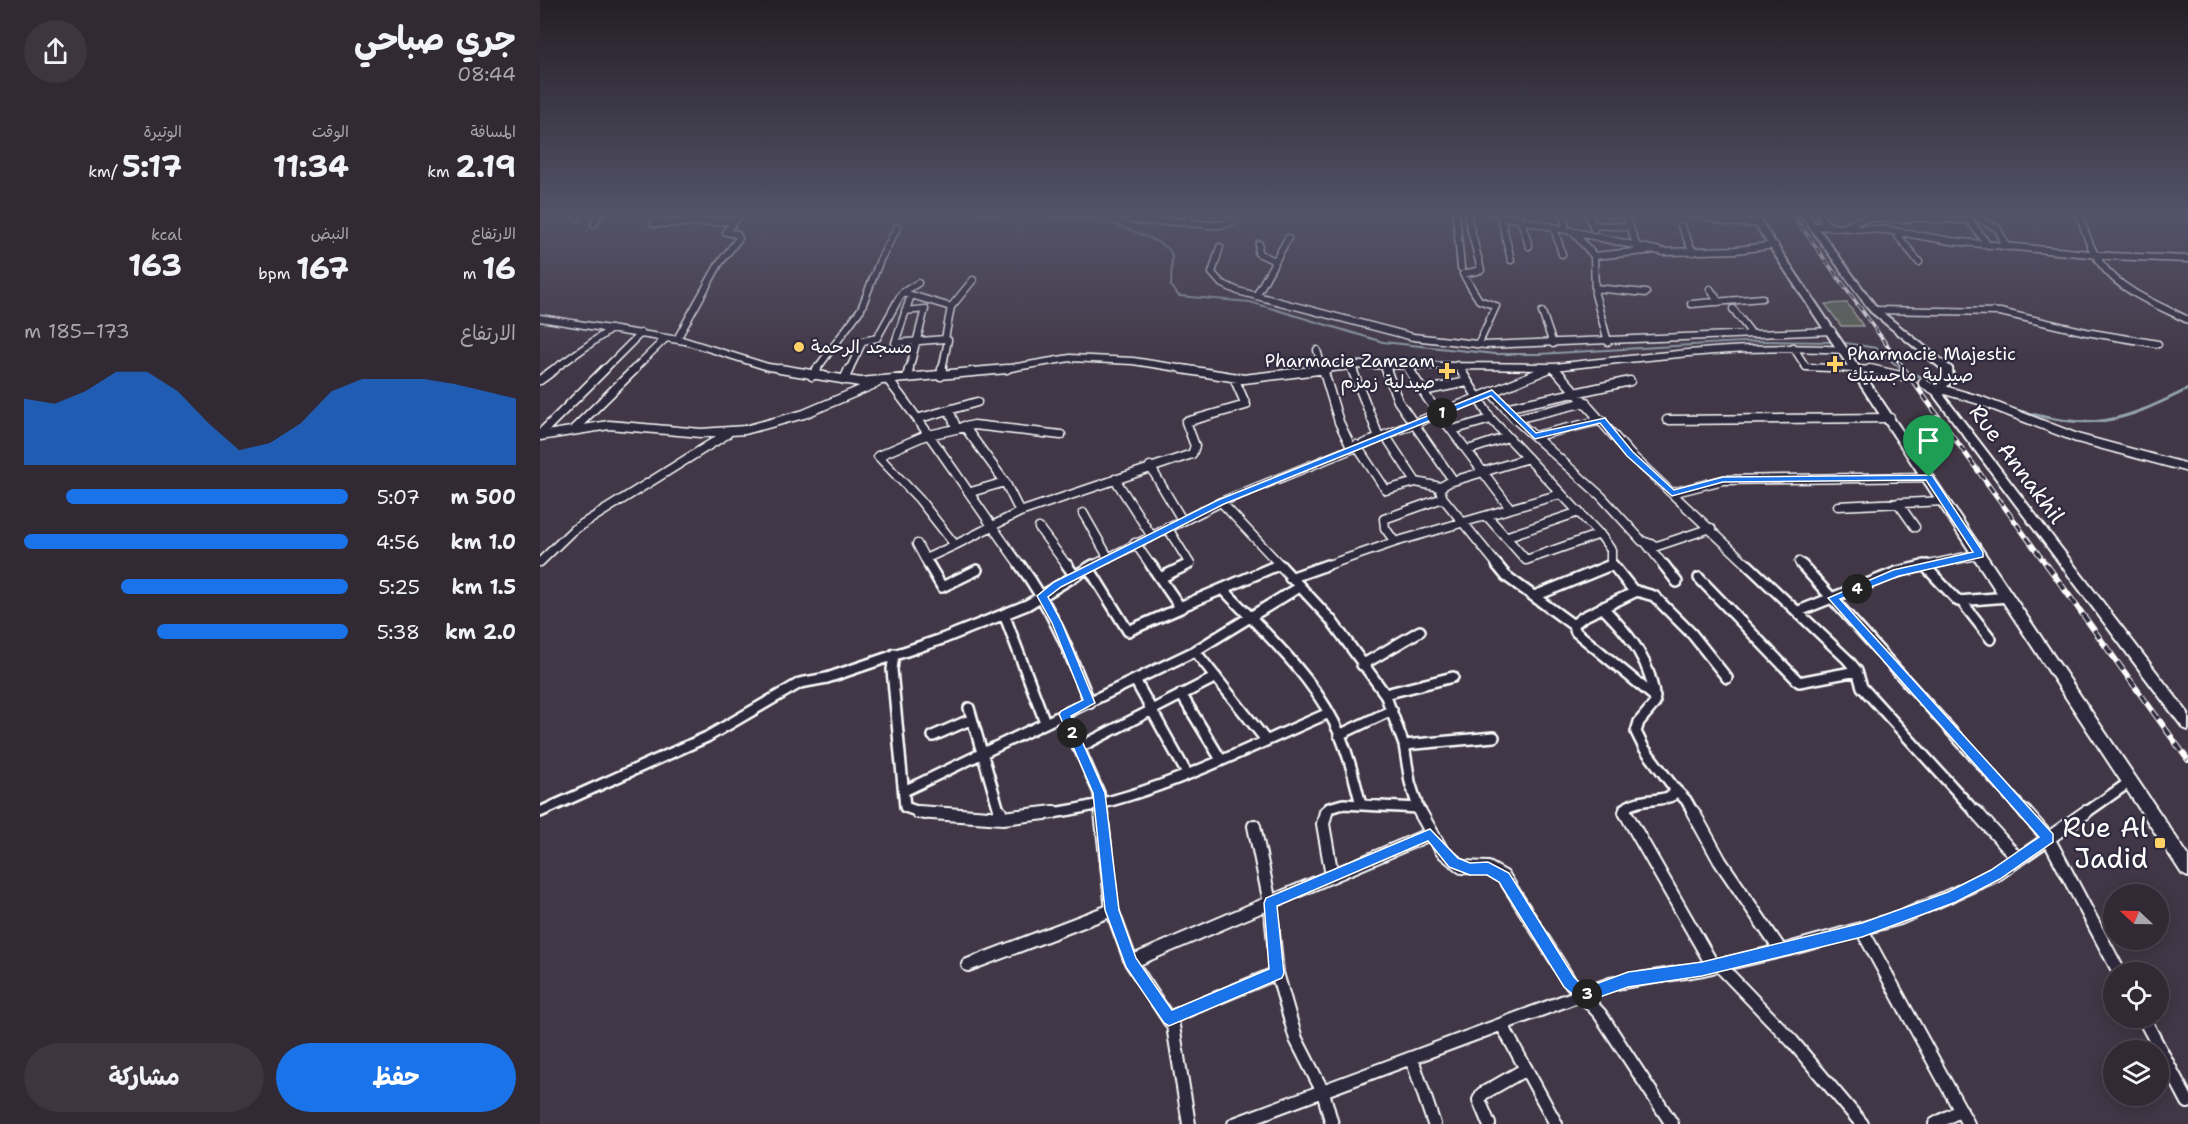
<!DOCTYPE html>
<html lang="ar">
<meta charset="utf-8">
<style>
:root{--surface:#312934;--page:#3d3540;--text:#f1f3f6;--muted:#a8a6ac;--line:#4c454f;--accent:#1a73e8}
body{margin:0;font-family:"Shantell Sans","Playpen Sans Arabic",sans-serif;background:var(--page);color:var(--text);direction:rtl;height:100vh;display:flex;flex-direction:column;font-size:22px;white-space:nowrap}
*{box-sizing:border-box;margin:0}
p{font-size:20px;color:var(--muted)}
.icon{flex:none;width:33px;height:33px;fill:none;stroke:currentColor;stroke-width:2;stroke-linecap:round;stroke-linejoin:round}
.map{position:relative;flex:1;overflow:hidden;direction:ltr}
.side{display:flex;flex-direction:column;background:var(--surface);width:540px}
.side>*{flex:none}
.needle{width:39px;rotate:292deg}
.fabs{position:absolute;left:1563px;top:884px;display:grid;gap:12px}
.fabs a{display:grid;place-items:center;width:66px;height:66px;border-radius:50%;background:var(--surface);box-shadow:0 3px 15px #0003,0 0 0 2px var(--line);font-size:30px}
.pin{position:absolute;display:grid;place-items:center;width:51px;height:51px;color:#fff;margin:-62px -26px;border-radius:50% 50% 50% 0;rotate:-45deg;box-shadow:0 0 6px #0007}
.pin .icon{rotate:45deg}
.km{position:absolute;width:30px;height:30px;margin:-15px;border-radius:50%;background:#222;color:#fff;font-size:16px;line-height:30px;text-align:center}
.round{display:grid;place-items:center;flex:none;width:63px;height:63px;border-radius:32px;background:var(--page)}
.overview{display:flex;align-items:center;justify-content:space-between;height:102px;padding:0 24px}
h1{font-size:33px;font-weight:700;line-height:45px}
.figures{display:grid;grid-template-columns:repeat(3,1fr);gap:9px;height:102px;padding:6px 24px}
.figures div{display:grid;align-content:center}
.figures b{font-size:30px;font-weight:700}
.figures small{font-size:16px;font-weight:400}
.figures p{font-size:16px}
.chart{height:168px;padding:12px 24px}
.chart p{display:flex;justify-content:space-between}
.chart svg{width:100%;height:108px;margin-top:6px;fill:var(--accent);opacity:.7}
.primary-button{display:flex;gap:12px;margin-top:auto;padding:12px 24px}
.primary-button a{flex:1;height:69px;border-radius:36px;background:var(--accent);color:#fff;font-size:24px;font-weight:700;line-height:69px;text-align:center}
.primary-button a+a{background:var(--page);color:var(--text)}
ul{padding:0 24px;list-style:none;font-size:20px}
li{display:grid;grid-template-columns:96px 72px 1fr;align-items:center;height:45px}
li i{height:15px;border-radius:8px;background:var(--accent)}
main{display:flex;flex:1;min-height:0}
.map>svg:first-child{display:block}
.green{fill:#61675a;stroke:#b0b3ac;stroke-width:1.5}
.lines{fill:none;stroke-linecap:round;stroke-linejoin:round}
.stream-far1{stroke:#94a3ac;stroke-width:2}
.stream{stroke:#94a3ac;stroke-width:3}
.street-tunnel{stroke:#544b58;stroke-width:8;stroke-dasharray:8 4;stroke-linecap:butt}
.street-far3-casing{stroke:#fff;stroke-width:9}
.street-far2-casing{stroke:#fff;stroke-width:11}
.street-far1-casing{stroke:#fff;stroke-width:14}
.street-casing{stroke:#fff;stroke-width:16}
.secondary-casing{stroke:#fff;stroke-width:4}
.street-far3{stroke:#2f2a3d;stroke-width:6}
.street-far2{stroke:#2f2a3d;stroke-width:8}
.street-far1{stroke:#2f2a3d;stroke-width:9}
.street{stroke:#2f2a3d;stroke-width:12}
.secondary{fill:#2f2a3d;fill-rule:evenodd}
.rail-far2-casing{stroke:#fff;stroke-width:4}
.rail-far1-casing{stroke:#fff;stroke-width:5}
.rail-casing{stroke:#fff;stroke-width:6}
.rail-far2{stroke:#2f2a3d;stroke-width:2;stroke-dasharray:7;stroke-linecap:butt}
.rail-far1{stroke:#2f2a3d;stroke-width:3;stroke-dasharray:8;stroke-linecap:butt}
.rail{stroke:#2f2a3d;stroke-width:4;stroke-dasharray:10;stroke-linecap:butt}
.route{fill:#1a73e8;stroke:#fff;stroke-width:1.5;fill-rule:evenodd}
.poi-dot{fill:#ffd166;stroke:#2f2a3d;stroke-width:2}
.labels{text-anchor:middle;dominant-baseline:central;stroke-width:4.5;stroke-linejoin:round;paint-order:stroke}
.far-poi-label{font-size:18px;fill:#fff;stroke:#2f2a3d;text-anchor:start}
.street-label{font-size:22px;fill:#fff;stroke:#2f2a3d}
.near-poi-label{font-size:27px;fill:#fff;stroke:#2f2a3d;text-anchor:end}
</style>
<main>
<div class="map">
<svg width="1648" height="1124" viewBox="0 0 1648 1124">
<rect width="100%" height="100%" fill="#413746"/>
<filter id="ink" filterUnits="userSpaceOnUse"><feTurbulence type="fractalNoise" baseFrequency=".0167" numOctaves="2"/><feDisplacementMap in="SourceGraphic" scale="12" xChannelSelector="R" yChannelSelector="G"/><feConvolveMatrix kernelMatrix="1 2 1 2 8 2 1 2 1" color-interpolation-filters="sRGB"/></filter>
<g filter="url(#ink)">
<path class="green" d="M1307,303L1323,326H1301L1285,304Z"/>
<g class="lines">
<path class="stream-far1" d="M439,214C507,215 569,211 629,249L632,256L631,286L639,296L710,302L843,342L955,354H999L1219,341L1294,342
M1300,342L1336,348L1362,370"/>
<path class="stream" d="M1360,369L1416,390
M1476,410C1553,431 1578,424 1648,389"/>
<path class="street-tunnel" d="M1361,376L1383,383"/>
<defs>
<path id="street-far3" d="M123,214L114,224L194,221
M584,214V217L599,221
M599,214L598,221L647,222
M650,214L649,223C666,224 690,231 699,214
M916,214L921,268
M927,214L941,270L923,274L939,300L956,306L938,345
M954,214L1124,252L1196,250L1235,245
M960,214L971,260
M979,214L989,246
M1023,214L1026,230
M1048,214L1054,229
M1069,214H1085
M1085,214L1096,244
M1157,214L1187,222L1219,224
M1280,214L1282,220L1290,226
M1539,214C1545,231 1550,250 1562,265C1582,292 1618,305 1648,320
M37,217L38,214
M1372,218L1429,220L1448,245
M1439,219L1457,228L1467,247
M54,224L59,214
M1053,225L1090,227
M1141,226L1153,252
M1273,226L1347,230L1411,241L1571,256L1648,259
M1305,227L1324,218L1372,219L1367,214
M1014,228L1022,254
M1354,231L1379,262
M1035,234L1054,256L1055,294L1068,342
M719,244L718,253L735,261
M680,247L672,273L681,283L698,291L873,337L946,345L1292,331
M1054,256L1116,250
M1055,288L1106,293
M1170,289L1179,302
M362,293L371,295L355,343L405,339L411,307L433,280
M371,295L411,307
M716,296L748,238
M1151,304L1222,298
M1193,309L1212,334
M1334,310L1460,312L1546,332L1618,344
M365,311L385,309L369,370
M1002,312L1013,344
M0,318L145,341L228,367L249,370
M137,339L179,264L199,238L197,234L186,232L200,214
M1253,347L1266,367L1337,370
M777,350L783,370
M844,365L846,370
M867,365L870,370
M917,365L920,370
M811,366L813,370
M13,370L71,329
M64,370L101,333
M93,370L126,338
M276,370L321,309L340,260L357,228
M309,370L323,341L337,338L362,293L378,283
M402,370L408,340L405,339
M459,370L530,358L593,361L651,370
M775,370L820,365L1013,367L1016,370
M1004,370L1013,367C1110,357 1206,343 1304,350"/>
<path id="street-far2" d="M240,369L320,382L467,369
M642,369L704,379L787,369
M783,369L799,422L811,447
M812,369L839,437
M846,369L858,401L913,480L899,488L903,498L959,567
M869,369L888,399L943,472L913,481
M920,369L951,419L1062,537L1071,550V567
M1015,369L1090,454L1210,567
M1330,369L1361,376
M272,376L277,369
M401,376L402,369
M367,378L369,369
M0,380L15,369
M304,380L309,369
M349,381C396,441 436,505 481,567
M1383,383L1398,392
M1401,389L1439,400L1537,438L1648,468
M883,391L927,382
M952,393L975,419L1061,496L1102,541L1117,546L1171,528
M965,408L1090,381
M409,410L416,427
M380,418L437,402
M975,419L1046,402
M1127,420L1350,418
M424,426L465,482L480,512
M34,429L95,369
M912,430L951,419
M0,434L65,369
M521,435L434,425L384,436L338,456L379,499L415,545L480,512L652,454L655,446L646,422L706,405L694,378
M845,435L876,482
M0,436L69,425L161,433L205,430L264,414L337,383
M995,436L1062,420
M816,445L846,490L876,482L900,487
M928,450L968,437
M610,466L642,520
M575,479L611,535
M431,492L465,482
M1132,493L1183,480L1389,477
M681,502L742,567
M1358,503L1375,527
M1298,506L1405,501
M970,508L943,472L988,458
M543,513L568,557
M947,516L986,560L1060,534
M627,527L650,564L644,567
M499,528L528,567
M965,537L1039,512
M855,542L1021,494
M595,543L612,567
M1106,543L1125,567
M377,544L385,559L415,545
M385,559L390,567
M0,562L33,530L187,434
M1259,562L1263,567
M1073,565L1075,567
M1384,565L1386,567
M550,567L681,502L1008,369
M735,567L739,565
M782,567L855,542L845,528L844,519L903,498
M1380,567L1440,554"/>
<path id="street-far1" d="M389,565L402,587L437,570
M480,565C512,608 530,654 550,703
M527,565L534,575
M611,565L640,607L738,565
M740,565L791,620L845,694L864,745L870,782L880,814
M957,565L966,576L1033,625
M1073,565L1093,590L1114,596L1152,634L1187,678
M1124,565L1137,582
M1208,565L1307,659L1317,671L1322,687L1437,814
M1262,565L1486,814
M1384,565L1418,601L1468,597
M549,568L588,631L643,607
M620,578L647,565
M750,578L787,565
M1159,578L1259,682L1317,671
M683,589C722,630 768,671 794,722C807,748 814,777 821,805
M1097,591L1043,617L1033,625L1036,632L1115,697
M995,596L1071,565
M1422,602L1451,639
M1062,607C1090,635 1112,662 1115,703L1099,722L1096,732L1104,748L1135,789L1132,796C1116,802 1099,798 1085,808V814
M1259,611L1357,572L1387,565
M464,614L505,722
M655,651L725,739
M354,654L352,670L365,807L385,814
M822,665L880,631
M595,680L646,772
M641,694L680,758
M845,694L913,677
M429,708L460,814
M524,714L559,793L561,814
M799,735L852,710
M393,736L432,719
M864,745L954,737
M538,748L676,677
M1135,789L1146,800L1154,814
M364,791L655,651L759,587
M0,812L167,737L260,683L287,678L402,639L487,605L553,565
M503,814C601,804 700,751 789,713
M785,814L789,808L803,804L878,808
M1544,814L1591,781"/>
<path id="street" d="M378,812L463,818L514,812
M460,812L461,817
M561,812L572,910L591,962L633,1026L649,1124
M786,812L783,824L792,876
M880,812L902,851L922,867L948,868L964,877L1030,982L1060,1014L1132,1124
M1085,812L1173,966
M1153,812L1180,861L1241,951
M1436,812L1478,859
M1485,812L1508,838L1579,972
M714,826L730,903L737,973L756,1039L783,1092L792,1124
M1322,930L1428,1124
M591,962L890,834
M428,965L572,910
M1179,965L1252,1041L1322,1124
M1603,1017L1648,1102
M629,1018L737,973
M962,1025L1016,1124
M872,1059L894,1124
M694,1124L1070,984L1163,969L1249,949L1360,918L1456,875L1546,812
M949,1124L939,1100L942,1094L984,1070
M1395,1124L1421,1110"/>
<path id="secondary" d="M1208,214H1216L1648,855V877L1642,874Z
M1260,214H1268L1337,308L1412,368L1413,379L1403,392L1405,397L1648,713V730L1643,728L1395,397L1393,392L1403,379L1404,371L1331,312Z"/>
</defs>
<use href="#street-far3" class="street-far3-casing"/>
<use href="#street-far2" class="street-far2-casing"/>
<use href="#street-far1" class="street-far1-casing"/>
<use href="#street" class="street-casing"/>
<use href="#secondary" class="secondary-casing"/>
<use href="#street-far3" class="street-far3"/>
<use href="#street-far2" class="street-far2"/>
<use href="#street-far1" class="street-far1"/>
<use href="#street" class="street"/>
<use href="#secondary" class="secondary"/>
<defs>
<path id="rail-far2" d="M1252,214L1365,370"/>
<path id="rail-far1" d="M1364,369L1508,567"/>
<path id="rail" d="M1507,565L1648,760"/>
</defs>
<use href="#rail-far2" class="rail-far2-casing"/>
<use href="#rail-far1" class="rail-far1-casing"/>
<use href="#rail" class="rail-casing"/>
<use href="#rail-far2" class="rail-far2"/>
<use href="#rail-far1" class="rail-far1"/>
<use href="#rail" class="rail"/>
</g>
</g>
<linearGradient id="sky" x2="0" y2="1"><stop stop-color="#241e26"/><stop offset="0.58" stop-color="#545368"/><stop offset="1" stop-color="#545368" stop-opacity="0"/></linearGradient>
<rect width="1648" height="371" fill="url(#sky)"/>
<path class="route" d="M952,390L996,433L1065,418L1093,452L1134,490L1183,477L1392,475L1443,552V557L1359,576L1300,599L1513,834V842L1460,879L1416,902L1322,937L1162,976L1088,987L1043,1003L1024,987L959,882L947,875H930L909,867L888,841L737,906L744,973L742,978L629,1026L624,1023L586,967L565,910L553,793L519,714L521,711L543,700L512,623L497,596L514,582L678,500ZM951,396L995,439L1060,423L1087,456L1132,496L1183,482L1386,480L1433,552L1353,570L1288,598L1499,837L1451,870L1408,892L1322,923L1162,962L1088,972L1045,988L1034,977L969,873L948,862L930,863L918,858L890,829L726,898L724,903L729,969L632,1010L596,958L579,910L565,793L531,716L555,703L522,623L508,597L521,587L684,504Z"/>
<g class="poi-dot">
<circle cx="259" cy="347" r="6"/>
<path d="M1292 355h6v6h6v6h-6v6h-6v-6h-6v-6h6z"/>
<path d="M904 362h6v6h6v6h-6v6h-6v-6h-6v-6h6z"/>
<rect x="1614" y="837" width="12" height="12" rx="3"/>
</g>
<g class="labels">
<g class="far-poi-label">
<text x="271" y="347">مسجد الرحمة</text>
<text x="1307" y="354">Pharmacie Majestic<tspan x="1307" dy="21">صيدلية ماجستيك</tspan></text>
<text x="895" y="361" text-anchor="end">Pharmacie Zamzam<tspan x="895" dy="21">صيدلية زمزم</tspan></text>
</g>
<g class="street-label">
<text transform="translate(1477 464) rotate(53)">Rue Annakhil</text>
</g>
<g class="near-poi-label">
<text x="1608" y="827">Rue Al<tspan x="1608" dy="31">Jadid</tspan></text>
</g>
</g>
</svg>
<div class="fabs">
<a><svg class="needle" viewBox="-14 -14 28 28"><path d="M0-13l5 13h-10z" fill="#e53935"/><path d="M0 13l5-13h-10z" fill="#a8a6ac"/></svg></a>
<a><svg class="icon" aria-label="locate" viewBox="0 0 24 24"><circle cx="12" cy="12" r="6"/><path d="M12 2v4M12 18v4M2 12h4M18 12h4"/></svg></a>
<a><svg class="icon" aria-label="layers" viewBox="0 0 24 24"><path d="M12 4l9 5-9 5-9-5zM3 14l9 5 9-5"/></svg></a>
</div>
<div class="pin" style="left:1389px;top:477px;background:#1e9e55"><svg class="icon" aria-label="arrive" viewBox="0 0 24 24"><path d="M6 21V4h12l-3 4 3 4H6"/></svg></div>
<b class="km" style="left:902px;top:413px">1</b>
<b class="km" style="left:532px;top:733px">2</b>
<b class="km" style="left:1047px;top:994px">3</b>
<b class="km" style="left:1317px;top:589px">4</b>
</div>
<section class="side">
<div class="overview"><div><h1>جري صباحي</h1><p>08:44</p></div><a class="round"><svg class="icon" aria-label="share" viewBox="0 0 24 24"><path d="M12 15V3M7 8l5-5 5 5M5 13v7h14v-7"/></svg></a></div>
<div class="figures">
<div><p>المسافة</p><b>2.19<small> km</small></b></div>
<div><p>الوقت</p><b>11:34</b></div>
<div><p>الوتيرة</p><b>5:17<small> /km</small></b></div>
</div>
<div class="figures">
<div><p>الارتفاع</p><b>16<small> m</small></b></div>
<div><p>النبض</p><b>167<small> bpm</small></b></div>
<div><p>kcal</p><b>163</b></div>
</div>
<div class="chart"><p><span>الارتفاع</span>173–185 m</p>
<svg viewBox="0 0 160 44" preserveAspectRatio="none"><path d="M0 44V17L10 19L20 14L30 6L40 6L50 14L60 27L70 38L80 35L90 27L100 14L110 9L120 9L130 9L140 11L150 14L160 17V44z"/></svg>
</div>
<ul>
<li><b>500 m</b>5:07<i style="width:87%"></i></li>
<li><b>1.0 km</b>4:56<i style="width:100%"></i></li>
<li><b>1.5 km</b>5:25<i style="width:70%"></i></li>
<li><b>2.0 km</b>5:38<i style="width:59%"></i></li>
</ul>
<div class="primary-button"><a>حفظ</a><a>مشاركة</a></div>
</section>
</main>
